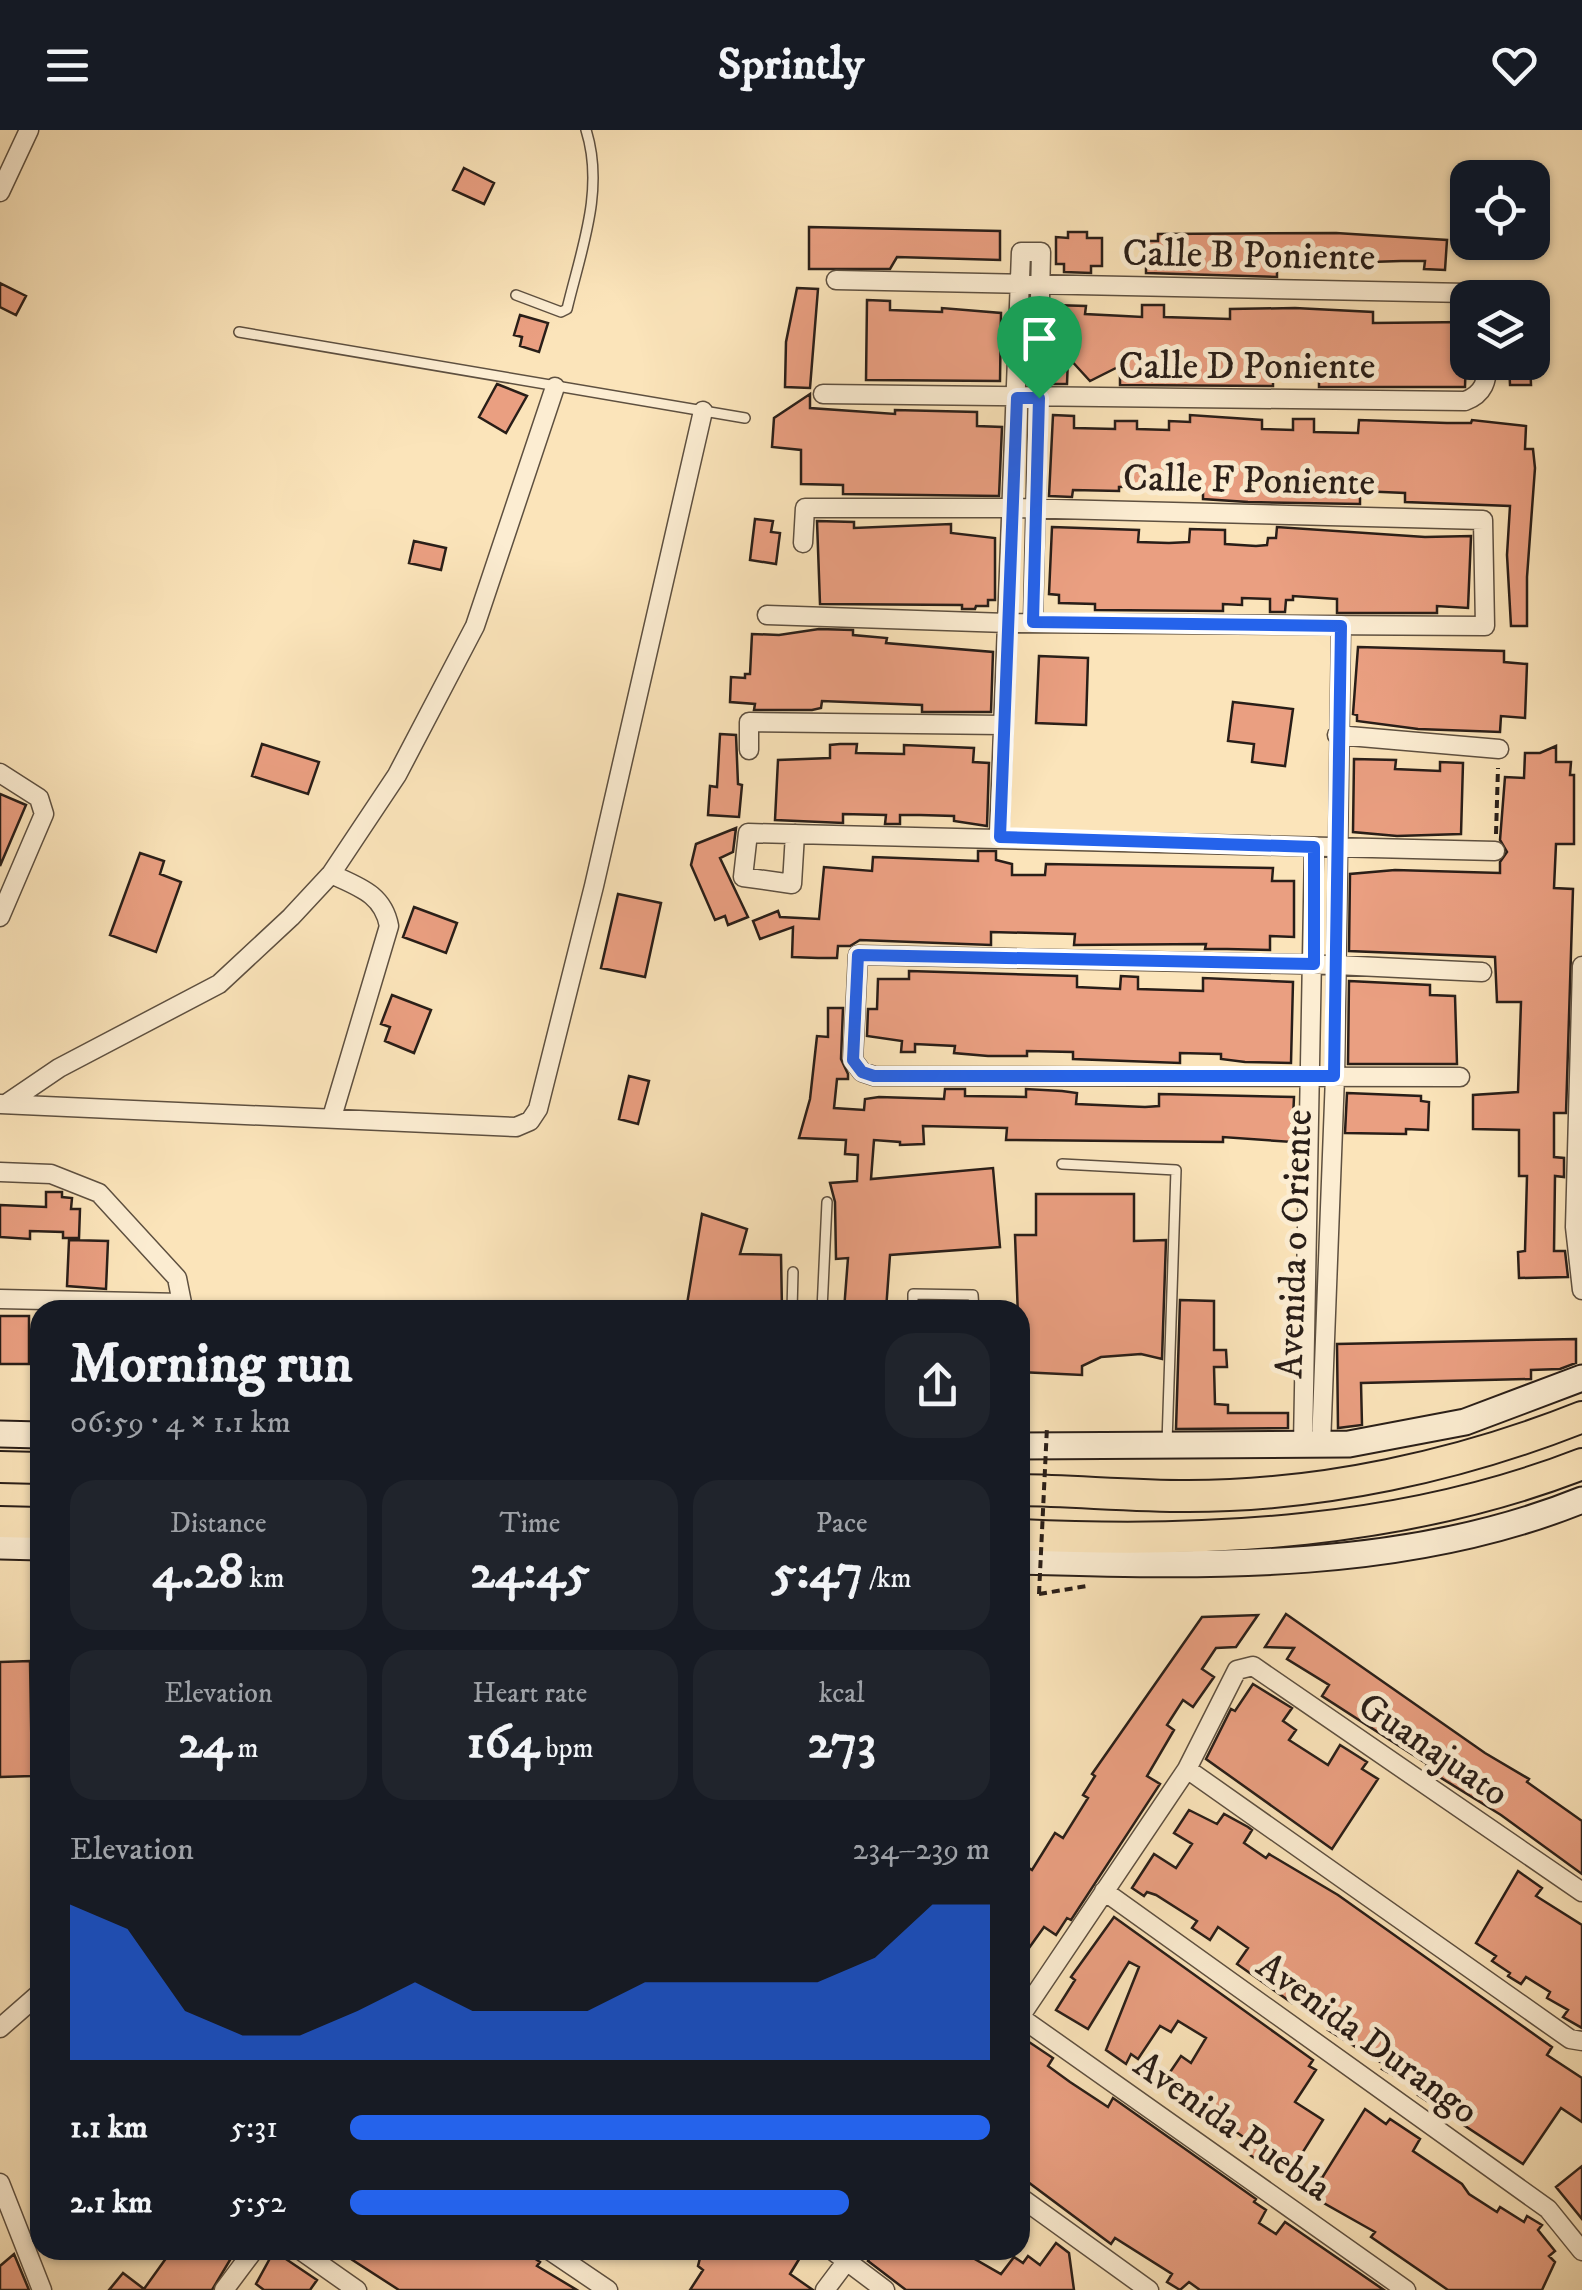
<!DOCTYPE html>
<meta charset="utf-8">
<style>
:root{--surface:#171b24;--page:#20242c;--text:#f1f3f6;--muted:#9ea1a6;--accent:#2563eb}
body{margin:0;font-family:"IM FELL DW Pica",serif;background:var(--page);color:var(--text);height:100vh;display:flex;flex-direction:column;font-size:38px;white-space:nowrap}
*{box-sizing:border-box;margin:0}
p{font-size:32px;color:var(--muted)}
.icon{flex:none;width:55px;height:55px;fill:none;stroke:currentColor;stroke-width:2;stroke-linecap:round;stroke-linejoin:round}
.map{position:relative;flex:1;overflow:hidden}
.details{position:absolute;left:30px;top:1170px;width:1000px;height:960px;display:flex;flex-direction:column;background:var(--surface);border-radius:30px;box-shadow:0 2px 8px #0004}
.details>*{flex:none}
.tools{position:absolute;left:1450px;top:30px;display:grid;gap:20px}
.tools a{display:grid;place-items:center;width:100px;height:100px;border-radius:20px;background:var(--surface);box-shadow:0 2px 8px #0004;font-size:50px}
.pin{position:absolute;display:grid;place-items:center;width:85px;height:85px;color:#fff;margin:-102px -42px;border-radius:50% 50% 50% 0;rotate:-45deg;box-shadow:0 0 10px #0007}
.pin .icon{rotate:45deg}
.round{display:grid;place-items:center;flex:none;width:105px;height:105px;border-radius:30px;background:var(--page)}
.summary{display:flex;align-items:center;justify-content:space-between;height:170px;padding:0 40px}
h1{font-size:55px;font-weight:700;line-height:75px}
.figures{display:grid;grid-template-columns:repeat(3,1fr);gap:15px;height:170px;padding:10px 40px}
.figures div{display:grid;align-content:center;border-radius:25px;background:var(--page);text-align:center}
.figures b{font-size:50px;font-weight:700}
.figures small{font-size:28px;font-weight:400}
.figures p{font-size:28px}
.chart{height:280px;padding:20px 40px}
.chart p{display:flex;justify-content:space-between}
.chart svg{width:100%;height:180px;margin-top:10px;fill:var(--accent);opacity:.7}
ul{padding:0 40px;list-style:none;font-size:32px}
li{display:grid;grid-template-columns:160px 120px 1fr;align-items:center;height:75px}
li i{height:25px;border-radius:12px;background:var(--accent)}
header{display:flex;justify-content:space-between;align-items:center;height:130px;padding:0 40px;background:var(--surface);font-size:45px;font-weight:700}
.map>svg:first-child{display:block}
.building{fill:#ea9f81;stroke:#291e18;stroke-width:2.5}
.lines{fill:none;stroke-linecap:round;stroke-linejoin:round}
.lane-casing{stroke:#5e5040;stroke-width:12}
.street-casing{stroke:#5e5040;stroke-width:21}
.secondary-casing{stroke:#291e18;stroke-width:29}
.primary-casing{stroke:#291e18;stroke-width:34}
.path{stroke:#291e18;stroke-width:4;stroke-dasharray:8 5;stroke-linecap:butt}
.lane{stroke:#fcedd2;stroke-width:9}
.street{stroke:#fcedd2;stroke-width:18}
.secondary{stroke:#fcedd2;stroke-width:25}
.primary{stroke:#fbe4ba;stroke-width:30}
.path-bridge{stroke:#291e18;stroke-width:4;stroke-dasharray:8 5;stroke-linecap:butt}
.route-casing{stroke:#fff;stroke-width:20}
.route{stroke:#2563eb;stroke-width:12}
.labels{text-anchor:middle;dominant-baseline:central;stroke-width:10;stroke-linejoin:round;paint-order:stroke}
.street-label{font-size:38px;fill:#291e18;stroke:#fcedd2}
</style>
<header><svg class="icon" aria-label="menu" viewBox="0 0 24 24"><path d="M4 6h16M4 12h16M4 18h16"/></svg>Sprintly<svg class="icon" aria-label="heart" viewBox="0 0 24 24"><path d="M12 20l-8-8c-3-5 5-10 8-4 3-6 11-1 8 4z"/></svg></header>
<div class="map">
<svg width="1582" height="2160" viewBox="0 0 1582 2160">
<rect width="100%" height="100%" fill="#fbe4ba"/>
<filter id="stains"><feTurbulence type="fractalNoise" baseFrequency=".002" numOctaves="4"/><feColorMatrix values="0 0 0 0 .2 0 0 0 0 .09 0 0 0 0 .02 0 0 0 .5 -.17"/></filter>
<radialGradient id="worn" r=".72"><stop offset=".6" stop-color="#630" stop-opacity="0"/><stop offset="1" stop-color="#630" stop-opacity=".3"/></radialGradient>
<path class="building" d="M464,38L494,53L484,74L453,60Z
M809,97L1000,101V130L897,127L890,139H809Z
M1068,102H1087V108H1102V136H1091V143L1064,142V134H1056V107L1068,108Z
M1336,103L1447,110L1445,140L1424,139L1425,131H1401L1277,135V147L1146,143V111H1158V104Z
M0,153L26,166L16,185L0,177Z
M797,158L818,159L810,258L785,257L786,212Z
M867,170L890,171V180L942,182V178L1001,183L1000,251L866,250Z
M1053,175L1086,176L1085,184L1124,186L1142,187V175H1164V187L1230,189V179L1295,178L1373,182V193L1467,192L1465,257H1319V249H1309V245L1273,244V256L1120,255V236L1090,251L1068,227L1067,254H1051Z
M520,185L548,193L539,222L520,216L522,207L514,205Z
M1509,232H1530L1531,255H1510Z
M497,254L527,266L506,303L479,287Z
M810,264V278L895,284V280L977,282V296L1002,297L999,366L843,364V355L801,354V320L772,317L774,288Z
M1053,285L1074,286V298L1115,299V291H1137V299L1169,300V291L1190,292V285L1262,290V299L1293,300V289H1314V302L1358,303L1359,290L1447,293H1471L1472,290L1526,296L1525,319H1533L1535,338L1527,447V496H1511L1507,425L1510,376L1405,372V363L1360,361V374L1248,372L1203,369V362L1145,356L1119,357V361L1073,360L1072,367L1049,366Z
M755,389L773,391L771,402L780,403L776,434L750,430Z
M817,391L854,392V398L951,394V403L995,408V470H988V476H976L975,479H962V475L820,474Z
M1052,397L1139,400L1138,412L1169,413L1189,412L1190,399L1225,400V414L1256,416L1267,415L1268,408H1276L1277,397L1425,407L1471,406L1468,478L1437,476V483H1337V469L1293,466V470H1286L1285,482H1270V469L1242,468V475L1223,474V481L1095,480V474L1059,473V465L1049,464Z
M414,411L446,418L441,440L409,433Z
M819,499L853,500V505L887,508L886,513L993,522L991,582H922V575L822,571L821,578L812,580H754L755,574L730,572L731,547L745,548V544H750L752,504L779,505Z
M1358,517L1504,521V532L1527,534L1525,588L1501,586L1500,602L1418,599L1357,591V585L1353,584Z
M1039,526L1088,528L1086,595L1036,593Z
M1233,572L1293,579L1285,636L1252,632L1254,614L1228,611Z
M720,604L736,605L738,654L742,655L739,687L708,685L710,656L717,657Z
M262,614L319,632L308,664L252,646Z
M840,614H857L856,623L904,624V615L974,618L973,632L989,633L987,696L954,691V686L920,685H900V694H885L886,685L843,684V693L775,690L778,630L830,628V615Z
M1556,616V632H1571L1570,645H1574V714H1556L1554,758L1573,759L1566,983H1554V1027L1564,1028V1047L1555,1046L1554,1121H1565L1568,1147L1519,1148L1518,1122L1525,1121L1527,1046H1519V1000L1473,999V965L1518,962L1521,872H1497L1495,827L1349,821L1350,744L1395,740L1500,743V732L1507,722L1500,710L1505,647L1524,648L1525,623H1540Z
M1354,629L1396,630L1395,639L1440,641V632L1463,633L1461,704L1397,706L1353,702Z
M0,664L26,675L0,736Z
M736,698L733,722L720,728L748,787L728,795L725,786L715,790L691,735L696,714Z
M978,721H996V730L1012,734V745H1045L1046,734L1273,738L1272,751H1294V807L1270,806V820L1227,819H1205L1206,814L1074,815L1075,804L991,802V815L860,810L850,816H838L837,828H818L792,827L793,797L760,809L753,791L778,781L780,787L819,789L824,737L872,741L873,727L978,731Z
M140,723L164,731L160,744L181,752L156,822L110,805Z
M618,764L661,773L645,847L601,838Z
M414,777L457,793L446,823L403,807Z
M909,841L1077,846V857L1120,859L1121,846L1138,847V859L1203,861V848L1293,852L1291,933L1245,932L1221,929V924L1180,923V933L1073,929V922L1027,921V926H988L954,923L955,916L915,914V922H901L902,911L867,906L868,879H877L878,849H909Z
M1349,851L1430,855V865L1455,866L1457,934H1348Z
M392,865L431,880L414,923L385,911L390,897L381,894Z
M828,878H843L841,929L848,944V949H837L834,978L864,980L865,969L879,967L944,969L945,959H965V966L1026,967V959L1062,961L1077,963L1076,974L1145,977L1159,976V964L1294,967L1292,1012L1223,1007V1012L1006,1010L1007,998L923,996L924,1014L900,1015V1012L874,1010L871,1049L993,1038L1000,1117L890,1125L886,1180H844L848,1128L836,1129L835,1072L830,1053L857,1051L858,1025L845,1024L846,1010L799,1008L810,969L817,906L828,907Z
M629,946L649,951L638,994L619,989Z
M1347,963L1421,966V971L1429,972L1428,1000L1406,999V1004L1345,1003Z
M46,1062H62V1067L72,1068L71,1079H80L79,1108H63V1102L30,1101V1109L0,1107V1075L46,1077Z
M1036,1064H1134V1111L1166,1110L1162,1229L1141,1224L1101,1227L1082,1236V1245L1020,1242L1015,1105H1036Z
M702,1084L747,1099L740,1124L781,1125L782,1180H686Z
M69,1110L108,1111L106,1159L67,1156Z
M1180,1170L1214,1171V1220H1226L1227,1237H1214L1215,1274L1228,1275V1283H1288V1298L1176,1299Z
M0,1186H29V1234H0Z
M1576,1209V1233L1560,1239L1531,1240V1249L1361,1253L1362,1295L1338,1298L1337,1214Z
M1286,1484L1485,1623L1529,1649L1527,1652L1582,1691V1744L1501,1685L1425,1638L1427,1634L1322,1566L1329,1555L1287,1529L1294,1518L1265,1517Z
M1258,1485L1236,1517L1216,1518L1202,1539L1214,1547L1193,1577L1183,1570L1167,1595L1174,1600L1147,1646L1160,1654L1071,1790L1067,1788L1056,1805L1044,1797L1029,1818L1020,1812V1783L1026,1775L1020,1771V1747L1027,1737L1032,1740L1055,1703L1063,1708L1088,1668L1083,1665L1095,1646L1092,1644L1202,1487Z
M30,1531L32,1646L0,1647V1532Z
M1253,1554L1292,1578L1283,1591L1296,1600L1289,1610L1328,1635L1340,1615L1367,1632L1362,1639L1378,1649L1332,1719L1206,1629L1231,1579L1235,1581Z
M1189,1680L1217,1694L1224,1684L1248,1697L1252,1700L1244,1713L1266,1728L1269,1724L1338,1765L1552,1917L1547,1925L1582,1948V1992L1561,1978L1523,2034L1418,1965L1421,1960L1382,1939L1385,1935L1328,1900L1330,1896L1319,1887L1294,1870L1292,1873L1237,1834L1248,1818L1218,1797L1210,1810L1192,1798L1197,1791L1156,1765L1147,1762L1144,1766L1132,1758L1154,1724L1176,1738L1192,1714L1174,1703Z
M1518,1741L1542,1758L1536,1766L1582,1795V1898L1563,1887L1568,1880L1547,1868L1550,1862L1526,1847L1521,1854L1508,1846L1510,1843L1492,1831L1496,1826L1476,1813Z
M1114,1787L1313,1930L1309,1936L1316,1940L1295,1972L1323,1990L1286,2049L1238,2017L1245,2008L1208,1983L1203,1991L1184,1979L1188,1972L1162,1954L1181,1926L1191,1933L1206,1908L1178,1891L1171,1902L1160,1896L1138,1929L1131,1924L1126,1934L1106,1920L1139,1837L1129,1832L1088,1899L1056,1880L1075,1850L1071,1847Z
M1020,1906L1053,1928L1048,1936L1070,1952L1108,1977L1113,1968L1256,2069L1254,2072L1266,2080L1259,2093L1276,2104L1285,2092L1384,2160H1200L1189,2152L1180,2160L1167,2152L1172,2144L1115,2108L1111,2114L1020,2046Z
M1365,1979L1386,1994L1390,1989L1420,2009L1413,2021L1462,2054L1469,2064L1497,2082L1500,2077L1524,2092L1527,2086L1542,2095L1538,2100L1555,2121L1549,2126L1555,2132L1542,2160H1448L1371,2107L1375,2102L1306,2063L1317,2048H1322Z
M1582,2036V2089L1556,2057Z
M1056,2113L1069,2123L1074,2160H906L868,2131L875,2120H959L1001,2144L1014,2127L1023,2133L1028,2126L1040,2135Z
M172,2120H236L212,2160H109L123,2143L144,2159Z
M337,2120H522L540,2132L537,2136L577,2160H399Z
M702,2120H792L801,2126L790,2144L813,2160H690L703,2140L698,2136Z
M274,2121L317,2150L310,2160H264L256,2154Z
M14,2124L29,2160H0V2136Z"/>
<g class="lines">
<defs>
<path id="lane" d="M516,165L561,182L567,179C581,120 605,60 586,0
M239,202L745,288
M1062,1034L1176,1040L1167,1313
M792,1180L793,1142
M822,1180L827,1072
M913,1180V1164L973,1165L974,1180"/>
<path id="street" d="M0,62L29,0
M836,150L1467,163L1476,168
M823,264L1465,271C1484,264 1487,251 1488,232
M767,485L1007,493L1485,496L1483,390L1013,378H805L803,413
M1337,605L1499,619
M749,620V592L1003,595
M0,643L39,668L44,684L0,787
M795,704L792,754L743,747L748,703L1495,721
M999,707L1021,122H1041L1033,492
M331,744C359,757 383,764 389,796L332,987
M1582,836L1575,1097L1582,1160
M1460,947L874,946L862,942L853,930L858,825L1336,835L1482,842
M0,974L516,997L530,991L538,979L594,756L703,281
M6,974L59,938L219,854L291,787L331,744L397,645L475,496L555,257
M0,1042L51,1044L99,1063L177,1148L182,1173L0,1169
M1303,1315L1314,717
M1321,1315L1335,946L1341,496
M1187,1639L1570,1909L1582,1911
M1104,1761L1548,2079L1582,2121
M1020,1887L1187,1639L1237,1540L1253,1536L1582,1762
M1020,1887L1406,2160
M0,1898L40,1863
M0,2053L42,2160
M1020,2067L1149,2160
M300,2120L357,2160
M549,2120L608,2160
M832,2120L885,2160
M224,2160L254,2120
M825,2160L855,2120"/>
<path id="secondary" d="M0,1304L40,1305
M1020,1316L1349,1314L1465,1292L1582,1248
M0,1416L40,1417
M1020,1431C1208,1436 1404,1442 1582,1370"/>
<path id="primary" d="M0,1337L40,1338
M1020,1360C1076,1361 1132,1366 1188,1366C1321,1366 1459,1336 1582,1287
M0,1392L40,1393
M1020,1405C1208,1414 1405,1403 1582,1334"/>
</defs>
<use href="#lane" class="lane-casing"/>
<use href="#street" class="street-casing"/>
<use href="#secondary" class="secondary-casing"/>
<use href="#primary" class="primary-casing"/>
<path class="path" d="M1496,704L1498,638
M1039,1464L1087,1456V1453"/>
<use href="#lane" class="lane"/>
<use href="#street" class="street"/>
<use href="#secondary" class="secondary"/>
<use href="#primary" class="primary"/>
<path class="path-bridge" d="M1039,1464L1047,1297"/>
</g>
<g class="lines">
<defs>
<path id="route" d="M1017,268H1039L1033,492L1341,496L1334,946H874L862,942L853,930L858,825L1314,834V717L1000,707Z"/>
</defs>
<use href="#route" class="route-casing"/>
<use href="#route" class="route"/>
</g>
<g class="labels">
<g class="street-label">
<text transform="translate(1249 126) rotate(1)">Calle B Poniente</text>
<text x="1247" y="237">Calle D Poniente</text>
<text transform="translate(1249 351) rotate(1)">Calle F Poniente</text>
<text transform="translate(1295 1114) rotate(-88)">Avenida o Oriente</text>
<text transform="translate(1433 1620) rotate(34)">Guanajuato</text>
<text transform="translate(1367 1909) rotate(36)">Avenida Durango</text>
<text transform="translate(1232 1997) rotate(35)">Avenida Puebla</text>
</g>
</g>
<rect width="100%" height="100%" filter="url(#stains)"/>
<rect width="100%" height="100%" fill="url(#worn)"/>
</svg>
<div class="tools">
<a><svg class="icon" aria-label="locate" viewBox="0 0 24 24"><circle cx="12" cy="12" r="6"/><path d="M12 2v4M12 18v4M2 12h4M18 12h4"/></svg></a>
<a><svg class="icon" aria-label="layers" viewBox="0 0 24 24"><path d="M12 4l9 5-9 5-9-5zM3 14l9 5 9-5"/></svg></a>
</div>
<div class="pin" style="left:1039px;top:268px;background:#1e9e55"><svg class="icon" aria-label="arrive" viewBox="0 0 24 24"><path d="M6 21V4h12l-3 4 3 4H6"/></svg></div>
<section class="details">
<div class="summary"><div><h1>Morning run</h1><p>06:59 · 4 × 1.1 km</p></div><a class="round"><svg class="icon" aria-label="share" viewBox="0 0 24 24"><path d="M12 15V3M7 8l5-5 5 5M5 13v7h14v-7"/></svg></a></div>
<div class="figures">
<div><p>Distance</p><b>4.28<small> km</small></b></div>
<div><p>Time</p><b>24:45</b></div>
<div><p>Pace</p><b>5:47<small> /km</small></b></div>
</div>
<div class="figures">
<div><p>Elevation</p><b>24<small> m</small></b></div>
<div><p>Heart rate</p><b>164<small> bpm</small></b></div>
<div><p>kcal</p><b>273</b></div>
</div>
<div class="chart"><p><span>Elevation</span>234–239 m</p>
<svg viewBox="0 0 160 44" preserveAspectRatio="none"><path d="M0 44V6L10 12L20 32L30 38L40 38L50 32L60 25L70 32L80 32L90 32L100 25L110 25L120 25L130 25L140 19L150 6L160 6V44z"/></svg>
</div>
<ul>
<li><b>1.1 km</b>5:31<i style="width:100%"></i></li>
<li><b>2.1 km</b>5:52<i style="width:78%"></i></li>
</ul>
</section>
</div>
